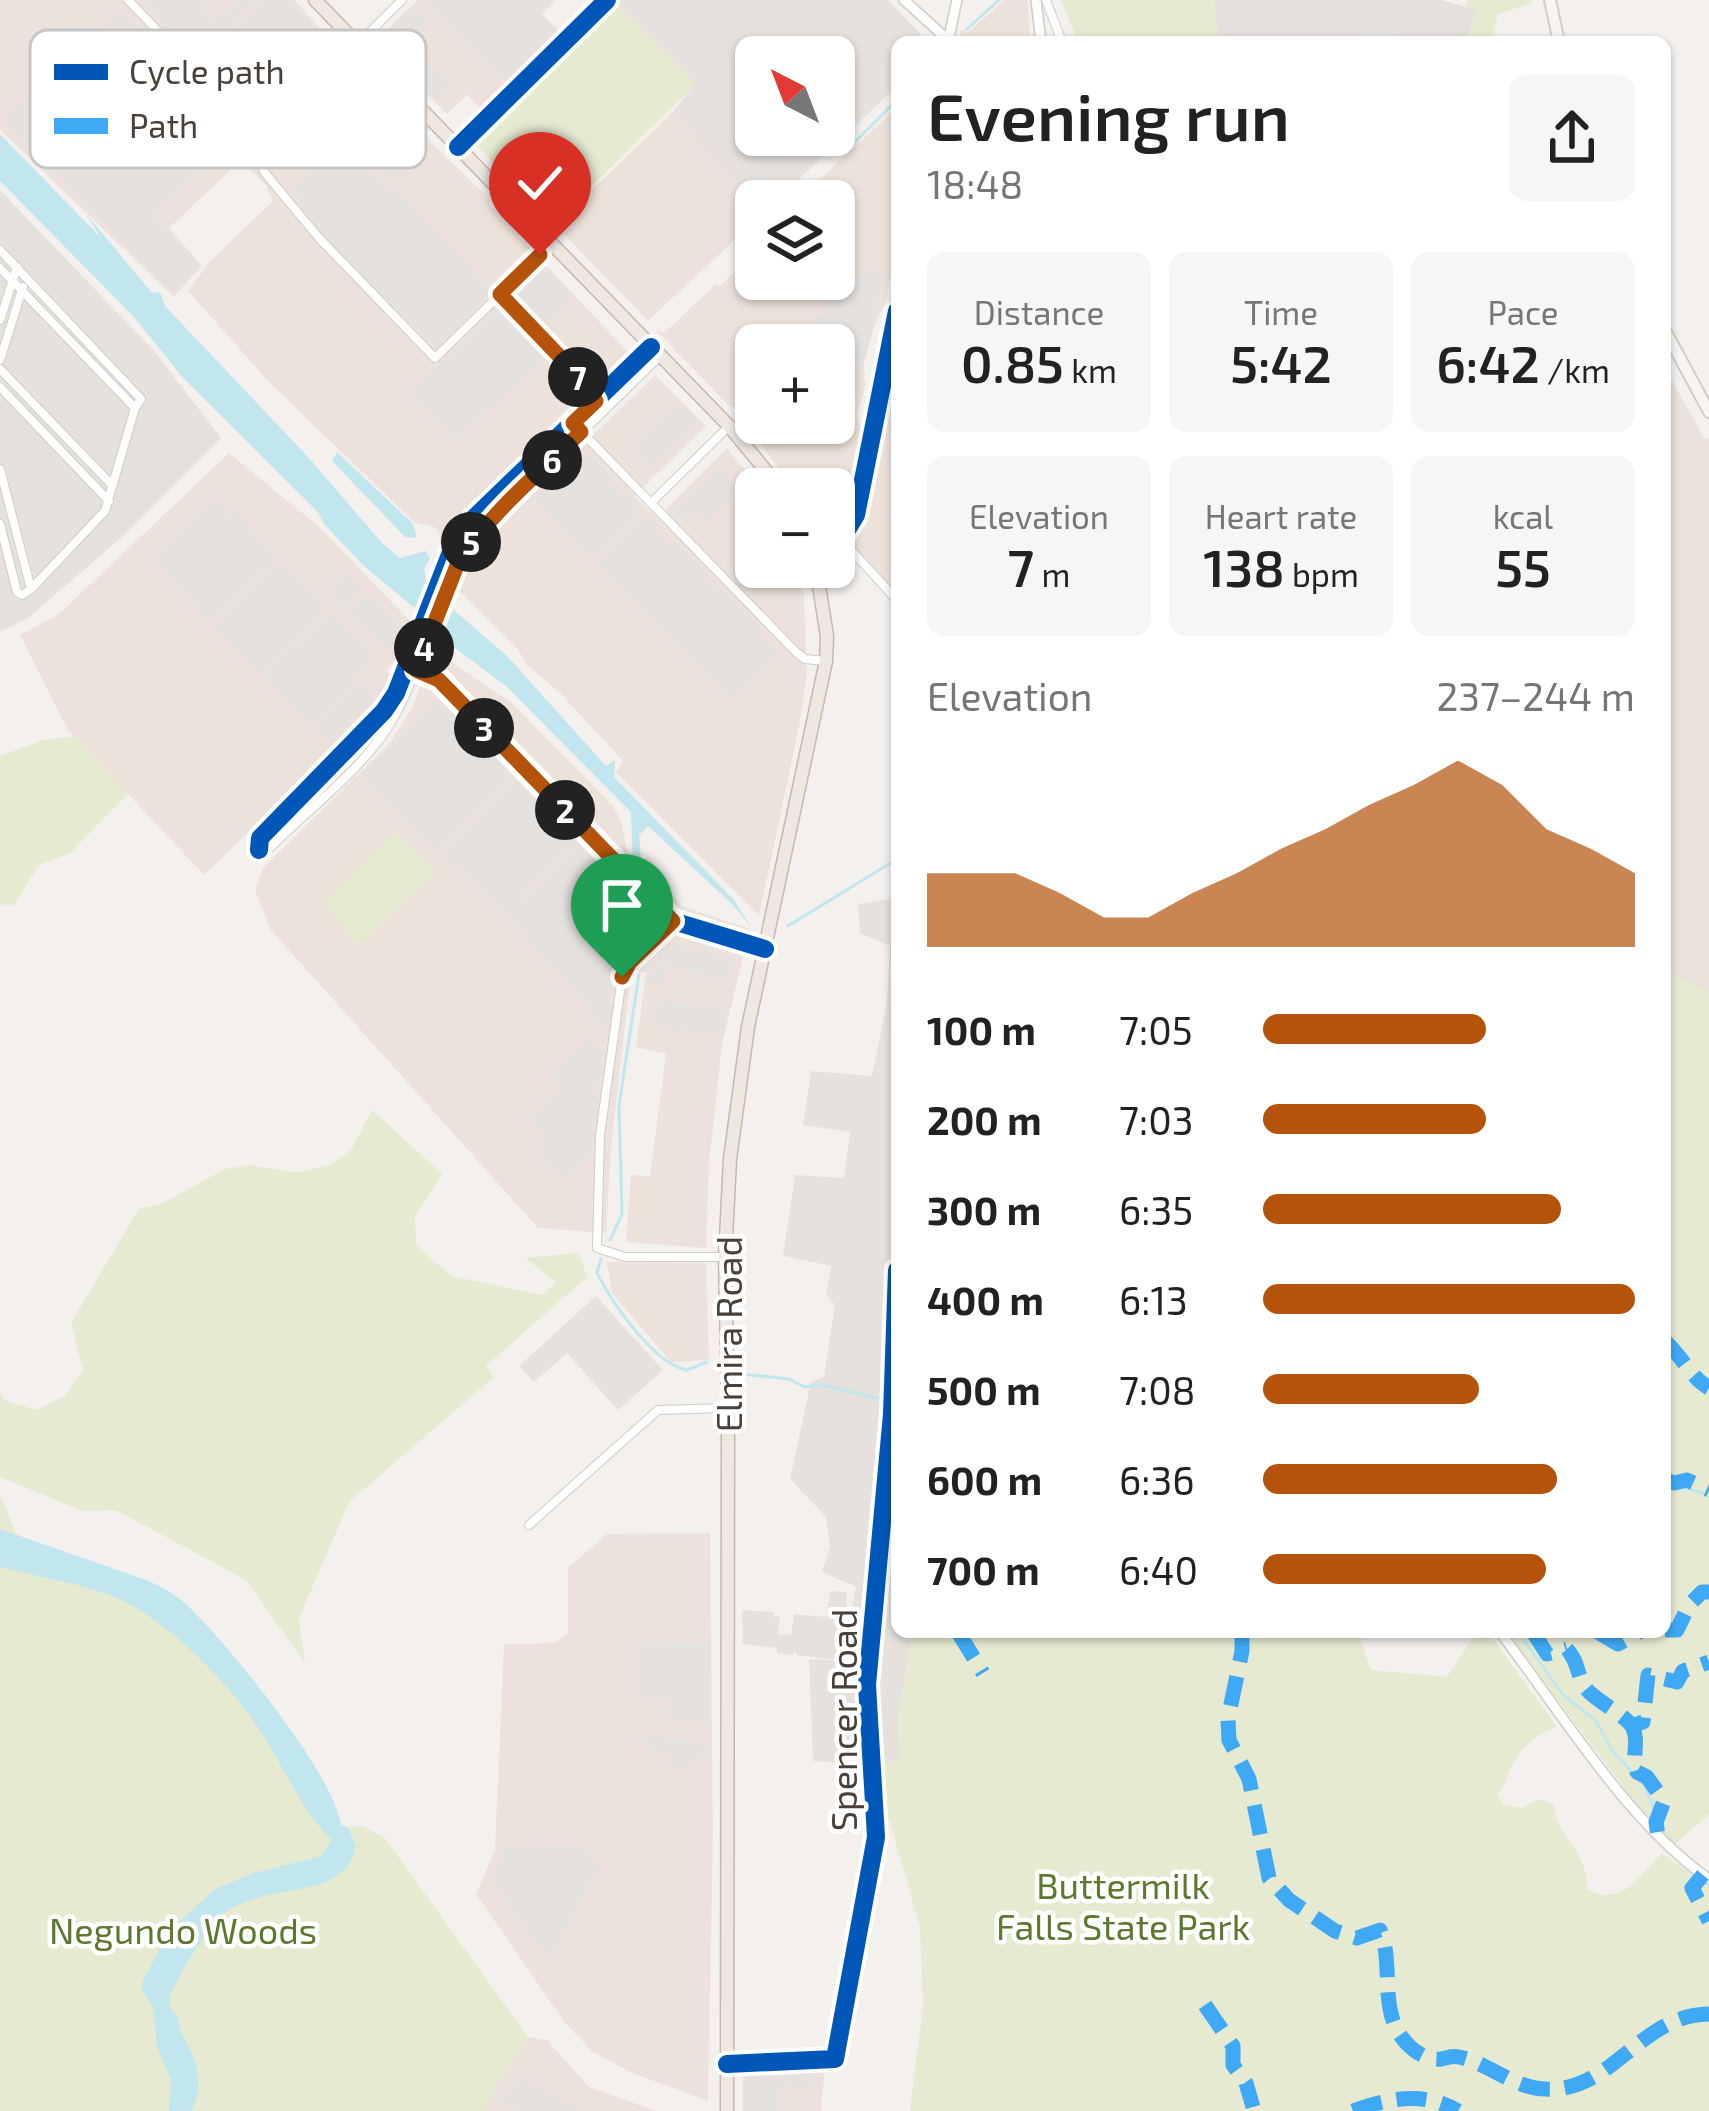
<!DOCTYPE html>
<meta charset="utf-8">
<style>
:root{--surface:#fff;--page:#f6f6f6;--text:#222;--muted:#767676;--accent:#b45309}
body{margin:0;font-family:"Exo 2",sans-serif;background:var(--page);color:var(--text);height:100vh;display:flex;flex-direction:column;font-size:45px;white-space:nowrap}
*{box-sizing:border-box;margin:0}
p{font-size:39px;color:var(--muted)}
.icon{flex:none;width:66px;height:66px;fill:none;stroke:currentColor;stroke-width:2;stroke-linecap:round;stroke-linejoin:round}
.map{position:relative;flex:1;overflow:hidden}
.sheet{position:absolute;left:891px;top:36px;width:780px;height:1602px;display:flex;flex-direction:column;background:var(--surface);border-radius:18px;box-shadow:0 3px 9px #0004}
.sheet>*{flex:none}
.needle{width:78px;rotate:318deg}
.controls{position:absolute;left:735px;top:36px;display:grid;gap:24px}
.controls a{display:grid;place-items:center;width:120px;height:120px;border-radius:18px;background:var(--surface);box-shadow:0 3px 9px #0004;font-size:60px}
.pin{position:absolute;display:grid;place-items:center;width:102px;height:102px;color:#fff;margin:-123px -51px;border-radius:50% 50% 50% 0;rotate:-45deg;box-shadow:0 0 12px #0007}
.pin .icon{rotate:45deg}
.km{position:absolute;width:60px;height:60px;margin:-30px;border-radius:50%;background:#222;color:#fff;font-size:33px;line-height:60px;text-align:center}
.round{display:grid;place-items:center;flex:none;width:126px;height:126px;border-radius:18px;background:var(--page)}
.head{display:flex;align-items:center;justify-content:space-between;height:204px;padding:0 36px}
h1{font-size:66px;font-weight:600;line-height:90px}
.figures{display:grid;grid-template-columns:repeat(3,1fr);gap:18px;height:204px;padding:12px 36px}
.figures div{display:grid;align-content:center;border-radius:18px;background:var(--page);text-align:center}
.figures b{font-size:51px;font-weight:600}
.figures small{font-size:33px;font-weight:400}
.figures p{font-size:33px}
.chart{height:336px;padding:24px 36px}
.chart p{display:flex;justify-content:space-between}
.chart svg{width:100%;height:216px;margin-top:12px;fill:var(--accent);opacity:.7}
ul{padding:0 36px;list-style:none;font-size:39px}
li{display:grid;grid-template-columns:192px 144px 1fr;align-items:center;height:90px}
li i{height:30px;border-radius:15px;background:var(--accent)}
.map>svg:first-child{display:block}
.residential{fill:#e7e1dd;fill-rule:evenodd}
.commercial{fill:#ede2db;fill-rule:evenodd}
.industrial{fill:#e5e0de}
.education{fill:#e9e1da}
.green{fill:#e6ead0}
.parking{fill:#e5e1df}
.water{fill:#c2e6ed}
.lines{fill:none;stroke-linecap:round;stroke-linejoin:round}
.stream{stroke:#c2e6ed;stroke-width:3}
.minor-casing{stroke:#cfccca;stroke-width:10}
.tertiary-casing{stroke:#cfccca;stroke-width:12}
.secondary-casing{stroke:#d3cdc7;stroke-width:14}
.trunk-casing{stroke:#c9b7ab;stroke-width:15}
.minor{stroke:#fdfdfc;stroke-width:8}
.tertiary{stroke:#fdfdfc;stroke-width:9}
.secondary{stroke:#f7f4f1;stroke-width:10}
.trunk{stroke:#eee8e1;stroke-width:12}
.quiet{stroke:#3fa9f5;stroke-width:15;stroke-dasharray:30 15;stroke-linecap:butt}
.cycleway-casing{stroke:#fff;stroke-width:26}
.cycleway{stroke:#0057b8;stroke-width:18}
.route-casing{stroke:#fff;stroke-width:24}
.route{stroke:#b45309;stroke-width:15}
.labels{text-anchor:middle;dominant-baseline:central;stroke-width:9;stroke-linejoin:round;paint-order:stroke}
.street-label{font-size:36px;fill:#49403a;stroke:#fff}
.park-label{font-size:36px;fill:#5c792f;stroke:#fff}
.key{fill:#fff;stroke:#c8c6c4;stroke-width:3}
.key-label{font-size:33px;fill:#49403a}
</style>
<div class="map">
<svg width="1709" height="2111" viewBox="0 0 1709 2111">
<rect width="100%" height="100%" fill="#f3f0ee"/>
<path class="residential" d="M425,0H556L542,14L560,32L506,83Z
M618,0H888L928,42H897V86L776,201L756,203L671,114L695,84L616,3ZM756,57H834V135H756Z
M0,190L155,352L221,438L120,539L28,618L0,632Z
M897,898V1632H912L898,1720L901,1759L882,1765L813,1761L809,1659L842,1661L856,1587L822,1572L830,1546L826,1517L790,1479L811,1382L824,1377L835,1305L826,1294L831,1266L783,1256L795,1175L844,1178L850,1132L803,1125L811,1071L872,1076L887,1003L890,946L860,933L858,904Z"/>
<path class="commercial" d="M0,0H295L354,67H360L387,95V99L488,198L490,206L628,352L495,481L457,525L441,553L439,533L434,527L414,522L270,383L188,291L211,260L273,201L266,185L241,160L169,228L202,266L174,297L0,130Z
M418,0H425L505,83L480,108L467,95L447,114L375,41Z
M1005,0H1028L1030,42H959L961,30L968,32Z
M897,107V242L885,303L875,324L864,363L865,388L857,413L860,431L843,514L834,526V489H794L746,424L745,415L727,404L656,330L664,333L716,284L720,286L742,265L756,260V279H834V201H797ZM756,345H834V423H756Z
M671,114L756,203V220L648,321L555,225Z
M897,353V594L853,546L862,523Z
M655,375L706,426L634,496L657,518L727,448L760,489H756V567H796L804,597L807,672L800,722L759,916L616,772L623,761L560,693L526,664L518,649L457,588L479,546Z
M229,453L317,525L414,625L403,654L387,669L390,680L367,718L204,875L68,730L20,635L59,614Z
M432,649L512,703L612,805L621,821L629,860L656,872L682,906L750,929L722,1044L709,1164L706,1248L626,1242L631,1175L650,1176L666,1054L636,1047L646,973L634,972L629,991L611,1148L606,1233L538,1228L270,929L255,890L263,868L390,743L413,707Z
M607,1262L706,1263L709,1360L671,1362L612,1293Z
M710,1533L713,1828L708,2101L630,2072L593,2052L565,2023L476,1894L495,1850L504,1644L554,1643L568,1634V1568L607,1534Z
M528,2037L547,2040L589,2087L657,2111H481Z
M747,2068H825L821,2111H742L743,2078Z"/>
<path class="industrial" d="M1214,0H1441L1477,10L1466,42H1219Z"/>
<path class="education" d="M1665,368L1705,440L1709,438V993L1665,971Z"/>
<path class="green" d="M1061,0H1214L1219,42H1078Z
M1468,0H1531L1532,3L1498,14L1490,42H1466L1476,11L1465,7Z
M616,3L696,84L553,224L473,142Z
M74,736L128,794L70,853L39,865L13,906L0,904V756L44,740Z
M394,832L434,872L358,946L323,903Z
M1665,971L1709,993V1814L1674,1845L1647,1818L1506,1632H1665Z
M372,1110L442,1174L415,1217L416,1245L451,1276L542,1295L556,1282L525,1258L579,1253L587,1277L486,1366L494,1377L349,1502L299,1618L305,1663L246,1580L116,1510L83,1511L0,1477V1392L6,1401L36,1410L66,1395L83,1370L71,1323L139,1209L161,1204L225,1169L251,1165L296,1173L332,1164L351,1150Z
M0,1494L25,1556L155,1599L294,1761L356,1846L348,1827L363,1826L384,1837L528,2037L481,2111H0Z
M912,1632H1358L1371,1670L1447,1677L1473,1638L1471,1632H1488L1557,1727C1538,1734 1520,1747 1511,1767C1506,1779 1507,1785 1497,1794L1504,1805L1521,1808L1540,1799L1554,1805C1558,1843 1587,1846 1587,1889C1622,1908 1638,1877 1662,1853L1709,1886V2111H910L923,2008L920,1927L888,1816L882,1765L901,1759L898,1720Z"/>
<path class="parking" d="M142,0H201L205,4L202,9L215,22L238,0H258L198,59Z
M267,0H287L324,39L320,43L326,50L277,96L273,93L258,107L246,100L241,104L216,79L221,74L206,59Z
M1354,0H1393L1394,42H1360Z
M412,7L428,22L412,38L406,36V47L412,44L452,85L436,100L383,45L388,39L384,34Z
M120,9L214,105L210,110L231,133L230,141L154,216L201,266L172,293L4,120Z
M716,84L730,109V130L765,144L783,164L760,186L722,144L713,124L705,95L710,85Z
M413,131L429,149L396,180L380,163Z
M349,136L363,150L368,146L380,160L370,172L404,199L494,292L435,349L337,250L299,205L302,201L292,190Z
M541,271L545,275L549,271L570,292L566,296L570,301L542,328L513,297Z
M862,271L884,274L846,438L820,436L802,426L778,449L755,425L756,417V423H834V345H788Z
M497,311L544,358L456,441L410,393Z
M675,406L680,410L684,406L699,422L651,469L631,448Z
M590,454L616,481L612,487L623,499L629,494L640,505L634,511L638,516L593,560L534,499L579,455L584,460Z
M720,469L734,484L731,488L736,493L705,522L692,509L680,520L672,512Z
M216,497L229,510L221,513L224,517L231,511L238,514L277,558L210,622L154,556Z
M652,518L663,529L658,535L670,547L676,542L710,577L706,582L715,591L720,587L762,630L758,635L777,654L730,700L597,564L642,519L647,523Z
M280,561L327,609L261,673L214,625Z
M347,575L361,590L348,603L354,609L370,594L403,628L398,632L402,637L389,650L329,592Z
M330,613L376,657L355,673L359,678L311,724L264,676Z
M362,681L375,699L329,743L315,728Z
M436,701L440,705L444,701L457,714L455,721L461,716L467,722L462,728L469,726L502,761L501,767L506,762L513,770L507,773L512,778L472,817L467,812L470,819L440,848L435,844L433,851L409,827L412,824L404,816L401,818L364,780L362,773L394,742L399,746L397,740Z
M520,778L531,788L526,794L532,791L566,826L565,830L569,827L580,839L536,882L529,879L533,884L519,898L521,901L536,888L542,892L539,885L583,842L594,853L591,859L596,856L630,891L626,896L633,892L639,899L620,918L639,938L612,964L617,969L614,988L608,990L612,994L607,1000L613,1003L611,1019L603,1025L576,992L566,987L567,978L560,976L531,945L525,938L528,934L478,887L472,876L462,872L465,869L457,861L452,865L445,859L448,856L444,852L473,823L480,825L476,820Z
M663,943L698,950V957L700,951L732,958L731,973L727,979L667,966L668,960L663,959L661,968L666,969L662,988L648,984Z
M662,1000L729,1011L724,1037L682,1029L680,1036L670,1035L671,1025L651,1022L654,1006H660Z
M590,1038L604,1054L598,1061L603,1065L601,1081L594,1086L597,1090L593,1095L598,1099L596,1116L589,1120L593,1124L589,1130L594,1132V1149L587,1151L591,1156L573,1174L569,1169L568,1175L552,1173L555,1169L547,1161L543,1164L537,1154L543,1153L539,1148L546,1140L529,1118L562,1086L552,1075Z
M596,1296L663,1370L618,1410L567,1353L534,1382L519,1366Z
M830,1591L847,1592L845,1622L840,1623L845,1626L842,1653L836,1654L835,1660L797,1655L795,1650L793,1655L777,1653V1648L743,1644L742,1610L774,1612L773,1617L780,1616L778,1634L791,1635L794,1614L826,1617Z
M639,1642L694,1643L711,1647L710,1722L673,1723V1699L639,1698Z
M641,1736L700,1741L703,1748L711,1749V1758H697L691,1767H672L669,1751L655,1754Z
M532,1844L588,1845L587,1852L600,1865L554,1952H542L492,1880L506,1846L530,1849Z
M784,2071L811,2072V2087L777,2086V2111H744L743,2080L747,2079V2073L765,2072L766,2079H783Z
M520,2080L530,2082L585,2111H520L498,2099Z"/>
<path class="water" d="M0,134L101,238L86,214L152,293L160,292L165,306L308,457L382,543L400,558L426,551L430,559L424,568L427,587L507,656L606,766L615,760L614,777L734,900L751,927L732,904L648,826L639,835L641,861L633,862L631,812L506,686L440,637L417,610L364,566L325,525L317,511L184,379L133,316L0,181Z
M337,452L413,524L417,538L405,537L332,461Z
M0,1529L146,1580C160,1586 174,1593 186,1604C227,1643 333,1772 341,1825L348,1827L356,1846C345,1907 259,1876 217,1920C206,1933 171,1984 170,2000C168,2012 171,2007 177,2016C181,2025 178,2025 182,2034C197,2063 206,2080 191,2111H169L171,2081L157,2046L153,2006L141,1989C145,1969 160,1958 162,1938L215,1889L254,1873L321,1856L332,1840C297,1806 283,1762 255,1723C225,1680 166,1619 117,1598C81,1583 39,1577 0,1567Z"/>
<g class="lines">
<path class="stream" d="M967,29L999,0
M856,141L897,100
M641,911L643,928
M788,926L897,859
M610,1240L622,1214L619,1105L639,975
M601,1259L597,1273C612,1303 654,1364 687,1370L707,1362
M742,1374L789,1379L804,1387L821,1385L885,1400
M1665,1491L1681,1487L1709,1495
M1518,1632L1563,1695L1596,1721L1612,1750L1645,1787L1656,1813"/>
<defs>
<path id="minor" d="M128,0L234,110L265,173L319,238L435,358L551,245
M1046,0L1062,42
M252,136L258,126L338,53L356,44
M250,140L277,124L402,0
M459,146L607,0
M0,250L141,399L135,408L105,511L31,589
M0,268L135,408
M500,294L582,380L596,401
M0,320L17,267
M0,360L23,287
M0,369L112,485
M0,387L109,501
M573,423L797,653L805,659L826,661
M0,469L31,589
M651,503L729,426
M0,524L17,592L22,595L31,589
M839,537L897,600
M414,669L439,680L673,921L764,949
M259,850L260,838L384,711L396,693L451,552L473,519L651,347
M259,850L270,848C311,806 368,766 396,714C427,656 438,590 475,537L660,356
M673,921L630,962L622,977L600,1135L597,1248L625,1257H725
M529,1525L658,1410L727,1408
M728,2064L835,2059L876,1837L867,1685L892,1414L897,1270"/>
<path id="tertiary" d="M904,0L948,40
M1036,0L1041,42
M948,42L957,0
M834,540L845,533L856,515L897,311
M1500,1632C1561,1712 1627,1822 1709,1879"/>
<path id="secondary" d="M1550,0L1559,42
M1665,330L1709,412"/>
<path id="trunk" d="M315,0L729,426L781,489
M727,2111L728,1408L725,1257L730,1159L748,1027L826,661L827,636L816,567"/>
</defs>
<use href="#minor" class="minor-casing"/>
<use href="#tertiary" class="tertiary-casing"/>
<use href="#secondary" class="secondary-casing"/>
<use href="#trunk" class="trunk-casing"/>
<use href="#minor" class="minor"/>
<use href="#tertiary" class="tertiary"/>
<use href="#secondary" class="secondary"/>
<use href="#trunk" class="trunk"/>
<path class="quiet" d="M1665,1341C1682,1356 1690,1377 1709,1388
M1665,1479L1674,1483L1687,1480L1709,1490
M1665,1630H1677L1689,1605L1702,1592H1709
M958,1632L983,1673
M1242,1632V1651L1228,1719L1229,1740L1249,1779L1269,1878L1289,1900L1335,1931L1357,1938L1380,1930C1393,1960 1381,1999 1397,2030C1405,2045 1423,2061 1441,2059C1448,2058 1451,2055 1459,2057C1489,2063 1513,2088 1545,2089C1613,2093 1639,2015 1709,2014
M1533,1632L1547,1654L1567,1649
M1598,1632L1618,1644L1639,1632
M1567,1649C1578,1661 1577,1674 1584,1686C1593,1700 1619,1710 1632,1726L1643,1722L1648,1675L1677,1682L1683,1671L1709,1662
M1632,1726C1640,1742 1631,1755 1637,1772L1647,1777L1664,1801L1656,1822L1658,1836
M1703,1875L1692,1888L1709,1921
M1205,2005L1233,2046V2065L1246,2083L1253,2107
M1353,2111C1388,2098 1425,2091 1458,2111"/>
<defs>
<path id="cycleway" d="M458,147L607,0
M834,540L845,533L856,515L897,311
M416,670L439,680L673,921L765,949
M259,850L260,838L384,711L396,693L451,552L473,519L651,347
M727,2064L835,2059L876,1837L867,1685L892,1414L897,1270"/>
</defs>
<use href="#cycleway" class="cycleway-casing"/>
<use href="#cycleway" class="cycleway"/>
</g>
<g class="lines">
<defs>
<path id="route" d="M540,255L500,294L582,380L596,401L573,423L581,432C539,473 490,513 458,563L416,670L439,680L673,921L630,962L622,977"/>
</defs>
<use href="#route" class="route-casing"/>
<use href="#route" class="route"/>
</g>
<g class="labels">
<g class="street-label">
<text transform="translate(727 1334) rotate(-90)">Elmira Road</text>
<text transform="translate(842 1720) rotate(-90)">Spencer Road</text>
</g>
<g class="park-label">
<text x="1123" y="1884">Buttermilk<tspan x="1123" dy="41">Falls State Park</tspan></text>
<text x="183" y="1929">Negundo Woods</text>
</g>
</g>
<rect x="30" y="30" width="396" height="138" rx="18" class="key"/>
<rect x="54" y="64" width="54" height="16" fill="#0057b8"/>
<rect x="54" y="118" width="54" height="16" fill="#3fa9f5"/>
<g class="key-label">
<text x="129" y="84">Cycle path</text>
<text x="129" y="138">Path</text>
</g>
</svg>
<div class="controls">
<a><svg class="needle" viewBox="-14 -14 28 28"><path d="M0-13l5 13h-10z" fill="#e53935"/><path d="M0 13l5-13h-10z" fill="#767676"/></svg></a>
<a><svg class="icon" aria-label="layers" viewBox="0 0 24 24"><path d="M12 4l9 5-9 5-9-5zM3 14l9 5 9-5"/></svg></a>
<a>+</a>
<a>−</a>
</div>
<div class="pin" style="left:622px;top:977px;background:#1e9e55"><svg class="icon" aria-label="arrive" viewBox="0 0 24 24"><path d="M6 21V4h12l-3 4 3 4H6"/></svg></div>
<div class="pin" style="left:540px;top:255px;background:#d93025"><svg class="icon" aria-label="check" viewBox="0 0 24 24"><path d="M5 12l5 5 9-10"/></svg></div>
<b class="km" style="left:565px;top:810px">2</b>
<b class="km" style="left:484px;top:728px">3</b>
<b class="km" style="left:424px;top:648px">4</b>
<b class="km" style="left:471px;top:542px">5</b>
<b class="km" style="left:552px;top:460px">6</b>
<b class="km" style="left:578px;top:377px">7</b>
<section class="sheet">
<div class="head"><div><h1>Evening run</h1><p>18:48</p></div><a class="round"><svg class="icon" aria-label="share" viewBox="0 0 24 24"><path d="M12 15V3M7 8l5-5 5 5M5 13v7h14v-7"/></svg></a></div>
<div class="figures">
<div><p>Distance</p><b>0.85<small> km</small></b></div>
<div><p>Time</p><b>5:42</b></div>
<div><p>Pace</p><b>6:42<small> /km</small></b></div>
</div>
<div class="figures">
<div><p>Elevation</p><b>7<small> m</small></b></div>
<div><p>Heart rate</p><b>138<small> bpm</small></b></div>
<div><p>kcal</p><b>55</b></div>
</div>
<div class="chart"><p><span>Elevation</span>237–244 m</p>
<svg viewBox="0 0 160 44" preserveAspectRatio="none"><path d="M0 44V29L10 29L20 29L30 33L40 38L50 38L60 33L70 29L80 24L90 20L100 15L110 11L120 6L130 11L140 20L150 24L160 29V44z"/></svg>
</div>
<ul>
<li><b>100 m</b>7:05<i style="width:60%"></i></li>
<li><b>200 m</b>7:03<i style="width:60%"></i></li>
<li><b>300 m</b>6:35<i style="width:80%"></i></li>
<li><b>400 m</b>6:13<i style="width:100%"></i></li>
<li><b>500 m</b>7:08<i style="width:58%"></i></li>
<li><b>600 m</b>6:36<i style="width:79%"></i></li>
<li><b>700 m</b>6:40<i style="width:76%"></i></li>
</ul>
</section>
</div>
